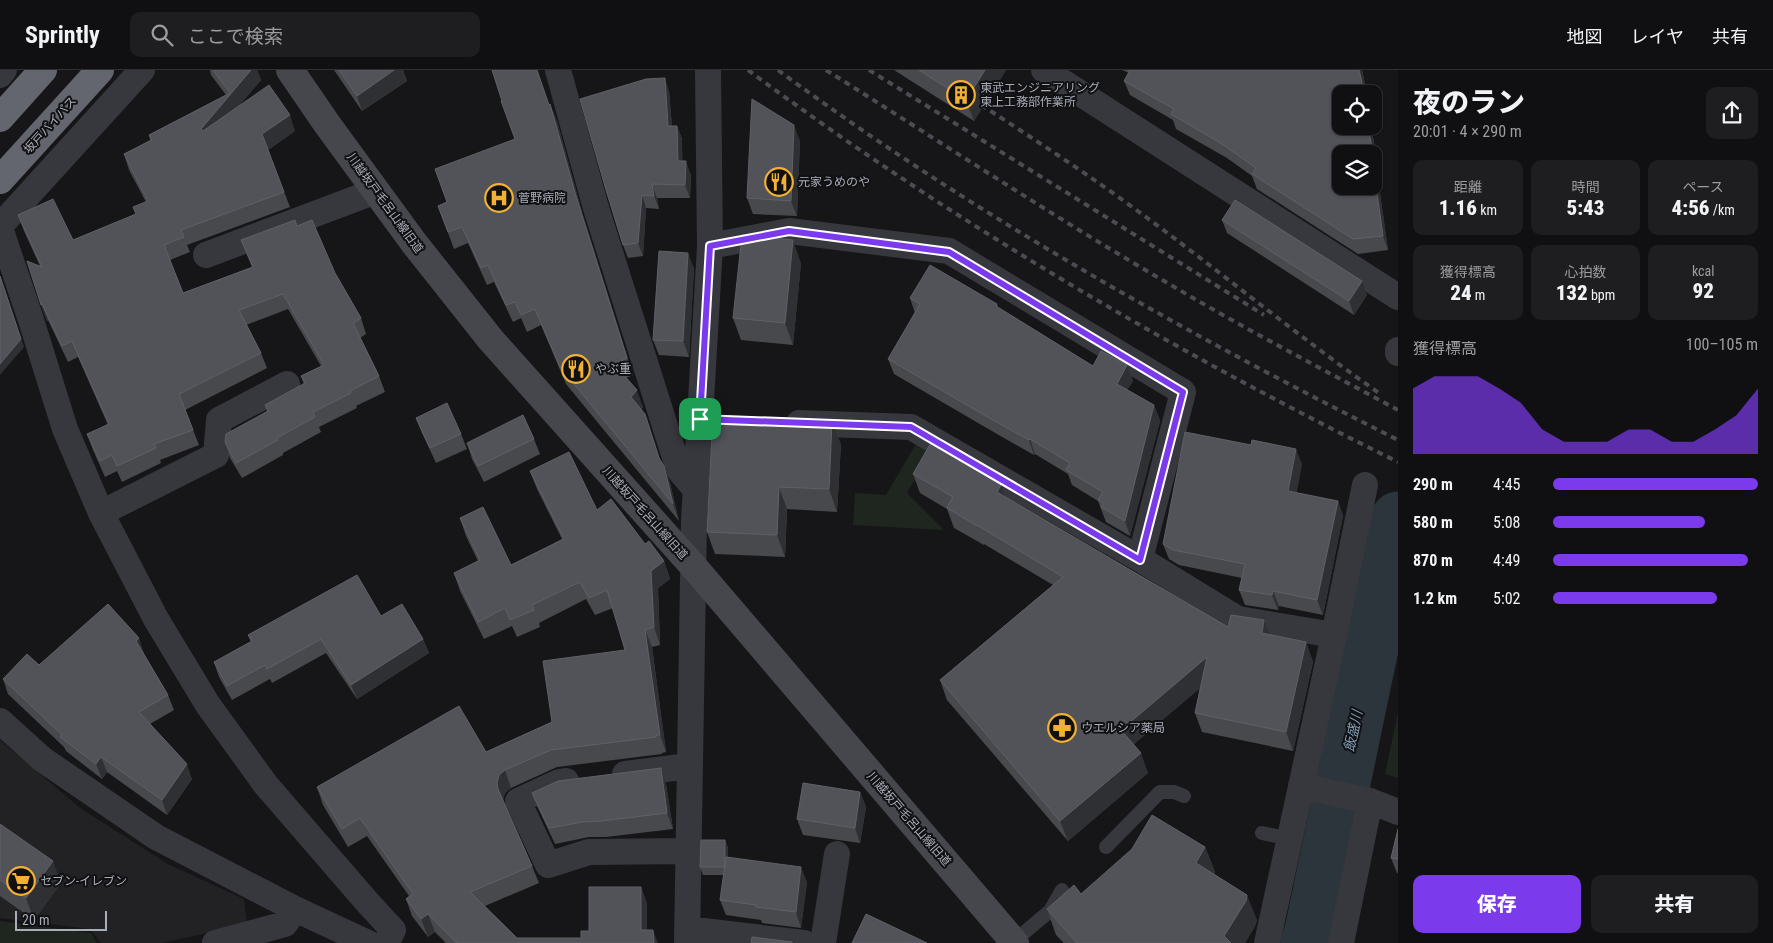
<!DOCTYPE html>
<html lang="ja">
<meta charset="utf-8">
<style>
:root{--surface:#101012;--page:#1e1e20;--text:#f1f3f6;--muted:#9c9d9f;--line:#303032;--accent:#7c3aed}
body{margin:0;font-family:"Roboto Condensed","Noto Sans JP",sans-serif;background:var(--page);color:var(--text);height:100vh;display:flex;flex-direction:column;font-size:19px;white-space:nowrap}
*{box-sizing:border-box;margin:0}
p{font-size:16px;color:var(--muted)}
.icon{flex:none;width:28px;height:28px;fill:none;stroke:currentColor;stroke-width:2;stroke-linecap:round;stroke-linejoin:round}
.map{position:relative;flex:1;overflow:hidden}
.panel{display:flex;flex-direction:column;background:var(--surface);width:375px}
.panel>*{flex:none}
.controls{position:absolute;left:1332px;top:15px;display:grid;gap:10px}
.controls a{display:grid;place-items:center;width:50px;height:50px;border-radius:10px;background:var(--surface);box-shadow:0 1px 4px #0004,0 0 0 1px var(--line);font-size:25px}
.scale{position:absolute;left:15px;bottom:12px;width:92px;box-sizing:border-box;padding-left:5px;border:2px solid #a8adb8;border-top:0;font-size:14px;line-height:18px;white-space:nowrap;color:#a8adb8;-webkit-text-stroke:4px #111113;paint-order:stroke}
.pin{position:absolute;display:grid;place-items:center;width:42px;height:42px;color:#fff;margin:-21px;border-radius:10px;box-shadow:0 2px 8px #0006}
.round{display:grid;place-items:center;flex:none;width:52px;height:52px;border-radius:10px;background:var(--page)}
.head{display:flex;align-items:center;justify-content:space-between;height:85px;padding:0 15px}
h1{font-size:28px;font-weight:800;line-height:38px}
.figures{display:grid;grid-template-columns:repeat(3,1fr);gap:8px;height:85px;padding:5px 15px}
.figures div{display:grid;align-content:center;border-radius:10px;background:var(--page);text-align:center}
.figures b{font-size:21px;font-weight:800}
.figures small{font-size:14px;font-weight:400}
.figures p{font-size:14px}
.chart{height:140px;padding:10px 15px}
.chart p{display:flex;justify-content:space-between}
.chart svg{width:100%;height:90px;margin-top:5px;fill:var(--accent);opacity:.7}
.cta{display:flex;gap:10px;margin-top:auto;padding:10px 15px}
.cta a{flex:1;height:58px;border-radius:10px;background:var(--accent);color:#fff;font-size:20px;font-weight:800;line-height:58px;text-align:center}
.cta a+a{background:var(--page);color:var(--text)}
ul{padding:0 15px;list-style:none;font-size:16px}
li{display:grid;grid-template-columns:80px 60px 1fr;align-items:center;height:38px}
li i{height:12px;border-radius:6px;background:var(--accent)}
header{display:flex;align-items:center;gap:30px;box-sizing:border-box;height:70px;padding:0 25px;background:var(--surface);border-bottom:1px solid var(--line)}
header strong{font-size:24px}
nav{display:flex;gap:28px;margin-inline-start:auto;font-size:18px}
.search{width:350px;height:45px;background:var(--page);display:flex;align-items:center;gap:12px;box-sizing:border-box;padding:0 18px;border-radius:10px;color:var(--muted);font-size:19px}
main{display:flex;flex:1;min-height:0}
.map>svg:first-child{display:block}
.built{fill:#222225}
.green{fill:#1e261f}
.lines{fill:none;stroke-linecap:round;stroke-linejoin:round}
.river{stroke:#2c353c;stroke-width:55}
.lane{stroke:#37383d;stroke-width:14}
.street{stroke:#37383d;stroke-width:26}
.secondary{stroke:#45474d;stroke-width:28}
.highway{stroke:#63666e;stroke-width:28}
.rail{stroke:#4a4c52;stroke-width:4;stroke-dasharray:6 5;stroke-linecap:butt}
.wall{fill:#47494d;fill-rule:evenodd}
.shaded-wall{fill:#2f3033}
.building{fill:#525359;stroke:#5f6168}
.route-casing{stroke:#fff;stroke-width:10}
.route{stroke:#7c3aed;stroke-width:6}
.labels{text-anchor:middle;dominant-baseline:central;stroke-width:4;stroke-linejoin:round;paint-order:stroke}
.poi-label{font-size:12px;fill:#a8adb8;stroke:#111113;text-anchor:start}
.street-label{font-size:12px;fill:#a8adb8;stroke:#111113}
.water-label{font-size:14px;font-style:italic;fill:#7f9bb3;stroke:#111113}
</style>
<header>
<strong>Sprintly</strong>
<div class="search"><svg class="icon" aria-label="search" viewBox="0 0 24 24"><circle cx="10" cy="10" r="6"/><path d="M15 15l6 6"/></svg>ここで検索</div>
<nav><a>地図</a><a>レイヤ</a><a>共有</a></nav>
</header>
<main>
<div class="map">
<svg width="1398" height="873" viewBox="0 0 1398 873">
<rect width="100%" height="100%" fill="#161618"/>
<path class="built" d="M0,670L80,738L168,794L244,829L247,854L162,873H101L90,859L0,848Z"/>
<path class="green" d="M917,372L932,381L907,423L944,460L853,455L855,423L886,425Z
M1398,642V708L1385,704Z
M0,851L91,863L97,873H0Z"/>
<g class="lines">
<path class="river" d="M1308,873L1312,861L1398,449"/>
<path class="lane" d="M1262,763L1290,769
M1106,777L1160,722H1174L1184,726
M1014,871L1050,841L1062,820"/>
<path class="street" d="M558,0L596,138L679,400L695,419
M1044,0L1398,227
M0,5L4,0
M0,156L142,0
M0,158L31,250L65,359L101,443L156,549L208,635L266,715L368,833L393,860L386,873
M710,176L789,161L949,181L1183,322L1140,489
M206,185L376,121
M1398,280V283
M799,353L911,357L1140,489L1238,549L1334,565
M101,443L216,385L219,350L287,314
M0,651L42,689L156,767L295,839L368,873
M625,704L689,696
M566,711L559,712L518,731L548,795L589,782L688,781
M1301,716L1370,731L1398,742
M687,859L804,873
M215,873L285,854L295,839
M687,873L694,451L710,176L708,0
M823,873L837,784
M1267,873L1334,565L1365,415
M1341,873L1370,731"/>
<path class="secondary" d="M290,0L327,54L414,173L491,270L694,497L1015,873"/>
<path class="highway" d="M0,48L43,0
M0,110L100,0"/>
<path class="rail" d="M748,0C951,151 1171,280 1398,392
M778,0C971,143 1183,262 1398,370
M826,0C942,73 1057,149 1176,218C1249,261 1324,300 1398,340
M869,0L1264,245
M972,29C1023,62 1074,95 1124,131C1210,193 1292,262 1379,323"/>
</g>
<path class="wall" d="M210,0H257L261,10L238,37L295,61L268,80L290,137L187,175L190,182L170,190L183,223L252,197L241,170L297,156L335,203L361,248L366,264L360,268L379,306L385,322L356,336L357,338L319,357L321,362L283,383V385L242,408L230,388L225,372L267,341L265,335L304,314L301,306L321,296L288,239L246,255L261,283L267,298L185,340L199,375L160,390L161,393L122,412L117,401L105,407L93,380L87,364L108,355L78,287L68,292L48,250L47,251L41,235L40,196L24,161L18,145L73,170L136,144L146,132L129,100L124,84L150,70L149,65L226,25L211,5Z
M334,0H403L407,11L362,41Z
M894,0H1006L974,51Z
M1122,0H1362L1367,24H1341L1371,56L1379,101L1377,102L1388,180L1358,184L1257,119L1252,106L1227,88L1176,59L1173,50L1130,25L1124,11L1129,3ZM1341,84H1374V116Z
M669,21L672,56H677L682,69V91L691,105L690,128H657L659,139L646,138L643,186L628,188L623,175Z
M550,34L557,51L582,142L633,305L626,308L643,337L641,340L645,344L660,390L670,413L679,451L566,314L541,255L527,262L521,248L513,252L494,212L487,215L468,173L454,179L438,136L447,132L435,99L515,69Z
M800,71L797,146L753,144L747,128Z
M1222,150L1367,225L1354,245L1227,163Z
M801,193L793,275L741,270L733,248Z
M694,198L689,287L659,285L653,270Z
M910,228L997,234L998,238L1093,296L1127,295L1133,311L1127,320L1154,335L1160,351L1130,466L1106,452L1098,431L1072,415L1068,404L1035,384L1034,385L997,364L894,304L888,289L915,243Z
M416,348L461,364L467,379L436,393L422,363Z
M534,369L540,384L484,412L472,389L467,373Z
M841,374L837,442L787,439L785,487L715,484L707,462Z
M967,391L969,397L1005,427L1228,557L1270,565L1306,572L1313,592L1293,681L1202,662L1195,643L1200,618L1134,674L1148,703L1068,771L947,630L940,610L1053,515L984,474V475L954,458L947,439L920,423L913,404Z
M1302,394L1296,423L1338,431L1343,446L1323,545L1279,536L1278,540L1245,535L1239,520L1242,508L1179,495L1169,489L1163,474Z
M530,401L597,440L645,474L664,491L670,509L658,518L660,575L652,577L666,682L662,683V684L557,697L511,718L505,723L503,730L532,796L539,813L485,836L517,868H581L589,861L641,817L647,834V860L658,873H446L435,862L428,867L412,846L406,829L409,826L367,766L348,777L323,735L317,717L486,682L552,652L625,580L613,538L595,545L586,529L539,553L540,557L517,567L512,556L484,569L460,521L454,503L478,491L466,466L460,448L511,495L562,469L537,419Z
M381,546L423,569L429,583L357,629L326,583L272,613L270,609L232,630L219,607L214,592L251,572L248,565Z
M144,583V584L168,625L174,640L150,654L192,709L167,745L107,702L102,709L66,681L64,677L8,624L3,609L39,595Z
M661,698L666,714L673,759L606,767H589L555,774L538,738L532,723Z
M860,722L866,737L860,773L803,765L797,749Z
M0,754L61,813L34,850L0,826Z
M1398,759V803H1397L1391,788Z
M725,770L728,778V788L807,812L801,858L762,853L761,850L726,845L720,830L724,805H703L700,797Z
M1205,777L1215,802L1214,804L1257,850L1255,856L1245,873H1064L1056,865L1047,839Z"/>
<path class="shaded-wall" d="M251,0H257L261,10L207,74L201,59Z
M394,0H403L407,11L362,41L357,26Z
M985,0H1006L974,51L966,30Z
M1359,0H1362L1367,24H1365L1363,17Z
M665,8L669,21L673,70L668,56Z
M550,34L557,51L582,142L633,305L627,288L576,126Z
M290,45L295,61L268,80L262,64Z
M794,55L800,71L797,146L791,131Z
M677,56L682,69L683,104L678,91Z
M1368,56H1371L1379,101L1374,87Z
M686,91L691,105L690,128L685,115Z
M1374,93L1377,102L1388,180L1383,166L1374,102Z
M652,114L657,128L659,139L654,126Z
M642,125L646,138L643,186L638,173Z
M793,170L801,193L793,275L785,253Z
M688,183L694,198L689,287L683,271Z
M0,205L24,277L0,305Z
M1362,211L1367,225L1354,245L1349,231Z
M42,234L48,250L47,251L41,235Z
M1127,295L1133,311L1122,329L1117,314Z
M637,320L643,337L637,344L631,327Z
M1154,335L1160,351L1130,466L1125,451Z
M645,344L651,361L665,405L659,388Z
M832,352L841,374L837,442L829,419Z
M1030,369L1035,384L1034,385L1029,370Z
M1296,379L1302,394L1294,437L1288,421Z
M664,396L670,413L679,451L673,434Z
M1001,415L1008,435L997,422Z
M779,417L787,439L785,487L777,465Z
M1338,431L1343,446L1323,545L1317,530Z
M664,491L670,509L658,518L660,575L654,557L651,501Z
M1273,521L1279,536L1278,540L1272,525Z
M1264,550L1272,570L1262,563Z
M645,560L652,577L666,682L660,665Z
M139,568L144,583L141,586L136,571Z
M423,569L429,583L357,629L351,615Z
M1306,572L1313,592L1293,681L1286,662Z
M1207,587L1214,606L1128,679L1121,660Z
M1141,683L1148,703L1068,771L1060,751Z
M101,687L107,702L102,709L96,694Z
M187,694L192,709L167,745L162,730Z
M661,698L666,714L673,759L667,743Z
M505,700L511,718L505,723L503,730L498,719L497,713L499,705Z
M860,722L866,737L860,773L855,758Z
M725,770L728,778L727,805L725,797Z
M1205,777L1215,802L1205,818L1196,793Z
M53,791L61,813L34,850L26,828Z
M801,797L807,812L801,858L796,842Z
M641,817L647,834V873L641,860Z
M1247,825L1257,850L1255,856L1245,873H1227L1224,866Z
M428,844L435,862L428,867L421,849Z
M653,860L658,873H654Z"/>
<path class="building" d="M213,0H251L201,59L203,61L269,15L290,45L262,64L284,122L181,160L184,167L164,175L183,223L253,197L241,170L295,150L297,156L312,150L335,203L361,248L353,253L379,306L350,321L351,323L313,342L315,347L277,368L278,370L236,393L225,372L226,364L268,341L265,335L305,313L301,306L324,295L283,224L239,240L261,283L179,324L193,360L154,374L156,378L117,396L112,385L100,391L87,364L109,354L72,271L62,276L42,234L41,235L27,191L42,197L18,145L53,129L73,170L136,144L133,137L148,131L124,84L152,70L149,65L230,23Z
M339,0H394L357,26Z
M492,0H537L549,35L550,34L576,126L627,288L614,294L637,320L631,327L645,344L659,388L664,396L673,434L560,297L535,239L521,245L515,232L506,235L488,195L481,198L462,157L448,162L438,136L447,132L435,99L515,69L501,31H502Z
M919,0H985L966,30Z
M1130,0H1359L1363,17L1361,18L1362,24H1341V56H1368L1373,84H1341V116H1374V102L1383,166L1353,169L1252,104L1256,98L1222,74L1171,44L1174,39L1124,11Z
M665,8L668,56H677L678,91H686L685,115L652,114L654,126L642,125L638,173L623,175L606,120L580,29L646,9Z
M752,29L794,55L791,131L747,128Z
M1235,130L1362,211L1349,231L1222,150Z
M742,165L793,170L785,253L733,248Z
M659,181L688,183L683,271L653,270Z
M930,195L997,234L996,236L1093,296L1101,281L1127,295L1117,314L1154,335L1125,451L1101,437L1103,433L1098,430L1103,422L1066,400L1070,393L1030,369L1029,370L991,349L888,289L920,234L910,228Z
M0,206L21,269L0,294Z
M447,333L461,364L430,378L416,348Z
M523,345L534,369L478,396L467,373Z
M713,346L832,352L829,419L779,417L777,465L707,462Z
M1185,362L1251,375L1252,370L1296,379L1288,421L1338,431L1317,530L1273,521L1272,525L1239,520L1245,494L1173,480L1163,474Z
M932,371L967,391L966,394L1001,415L997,422L1228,557L1231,545L1264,550L1262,563L1306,572L1286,662L1195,643L1207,587L1121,660L1141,683L1060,751L940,610L1063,507L977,455V456L947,438L953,427L913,404Z
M569,382L597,440L611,429L645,474L649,471L664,491L651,501L654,557L645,560L660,665H656V667L551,680L505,700L499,705L497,713L498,719L532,796L470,822L517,868H581V861H589V817H641V860H653L654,873H457L428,844L421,849L406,829L413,824L360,748L342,759L317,717L459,636L486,682L552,652L543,591L625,580L607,520L589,528L580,512L532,535L534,540L510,550L505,538L478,552L454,503L480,490L460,448L483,437L511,495L564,469L530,401Z
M357,505L381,546L402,534L423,569L351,615L321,569L267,599L265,595L227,616L214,592L252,571L248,565Z
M108,534L139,568L136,571L168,625L139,642L187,694L162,730L101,687L96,694L60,667L62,665L3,609L27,584L39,595Z
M661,698L667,743L601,751L583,752L549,758L532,723L558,711Z
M803,713L860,722L855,758L797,749Z
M1152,745L1205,777L1196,793L1247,825L1246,831L1224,866L1231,873H1077L1047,839L1074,815L1081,824L1132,779Z
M0,754L53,791L26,828L0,810Z
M1398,759V789L1391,788Z
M701,770H725V797H700Z
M726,787L801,797L796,842L756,837V835L720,830Z
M866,844L927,873H852Z
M752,867L792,872V873H751Z"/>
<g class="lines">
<defs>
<path id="route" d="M789,161L949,182L1183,322L1140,490L911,357L700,349L710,176Z"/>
</defs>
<use href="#route" class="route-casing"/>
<use href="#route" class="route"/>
</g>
<defs>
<symbol id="building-ring" viewBox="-11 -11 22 22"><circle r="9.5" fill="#111113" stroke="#f2b134" stroke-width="1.5"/><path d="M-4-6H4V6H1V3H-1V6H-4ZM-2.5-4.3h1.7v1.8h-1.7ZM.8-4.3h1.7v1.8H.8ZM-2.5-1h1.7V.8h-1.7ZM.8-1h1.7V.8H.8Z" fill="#f2b134"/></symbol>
<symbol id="restaurant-ring" viewBox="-11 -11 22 22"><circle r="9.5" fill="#111113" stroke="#f2b134" stroke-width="1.5"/><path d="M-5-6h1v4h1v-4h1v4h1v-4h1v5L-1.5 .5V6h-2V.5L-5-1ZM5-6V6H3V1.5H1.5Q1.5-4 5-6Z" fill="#f2b134"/></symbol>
<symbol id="hospital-ring" viewBox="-11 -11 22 22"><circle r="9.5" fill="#111113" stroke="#f2b134" stroke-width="1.5"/><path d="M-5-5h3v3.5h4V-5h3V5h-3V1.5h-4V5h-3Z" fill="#f2b134"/></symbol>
<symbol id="pharmacy-ring" viewBox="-11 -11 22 22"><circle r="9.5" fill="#111113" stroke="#f2b134" stroke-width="1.5"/><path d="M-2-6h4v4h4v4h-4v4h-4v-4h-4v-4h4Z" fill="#f2b134"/></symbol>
<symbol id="supermarket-ring" viewBox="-11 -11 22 22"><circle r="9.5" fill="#111113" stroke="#f2b134" stroke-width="1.5"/><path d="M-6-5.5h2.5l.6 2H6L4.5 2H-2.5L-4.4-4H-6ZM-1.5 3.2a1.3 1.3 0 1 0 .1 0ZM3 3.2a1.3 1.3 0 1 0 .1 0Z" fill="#f2b134"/></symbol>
</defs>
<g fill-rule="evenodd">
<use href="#building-ring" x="945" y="9" width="32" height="32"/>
<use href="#restaurant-ring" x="763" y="96" width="32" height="32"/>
<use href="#hospital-ring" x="483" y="112" width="32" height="32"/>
<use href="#restaurant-ring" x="560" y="283" width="32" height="32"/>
<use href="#pharmacy-ring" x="1046" y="642" width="32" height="32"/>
<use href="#supermarket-ring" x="5" y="795" width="32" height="32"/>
</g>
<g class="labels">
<g class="poi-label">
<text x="980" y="18">東武エンジニアリング<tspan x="980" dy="14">東上工務部作業所</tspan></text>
<text x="798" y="112">元家うめのや</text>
<text x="518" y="128">菅野病院</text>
<text x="595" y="299">やぶ重</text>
<text x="1081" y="658">ウエルシア薬局</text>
<text x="40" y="811">セブン-イレブン</text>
</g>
<g class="street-label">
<text transform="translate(50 55) rotate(-48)">坂戸バイパス</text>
<text transform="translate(385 133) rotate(54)">川越坂戸毛呂山線旧道</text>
<text transform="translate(645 443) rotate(48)">川越坂戸毛呂山線旧道</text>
<text transform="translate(909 749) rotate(49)">川越坂戸毛呂山線旧道</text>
</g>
<g class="water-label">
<text transform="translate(1353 661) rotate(-78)">飯盛川</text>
</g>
</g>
</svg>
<div class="controls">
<a><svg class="icon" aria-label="locate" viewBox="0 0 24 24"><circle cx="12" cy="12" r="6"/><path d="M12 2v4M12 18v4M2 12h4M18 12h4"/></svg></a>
<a><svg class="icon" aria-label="layers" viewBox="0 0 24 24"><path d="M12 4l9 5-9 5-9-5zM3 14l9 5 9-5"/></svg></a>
</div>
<div class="scale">20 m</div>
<div class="pin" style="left:700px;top:349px;background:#1e9e55"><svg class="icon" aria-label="arrive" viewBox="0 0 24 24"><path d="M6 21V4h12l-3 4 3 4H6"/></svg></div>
</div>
<section class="panel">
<div class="head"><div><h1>夜のラン</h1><p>20:01 · 4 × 290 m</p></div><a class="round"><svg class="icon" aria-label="share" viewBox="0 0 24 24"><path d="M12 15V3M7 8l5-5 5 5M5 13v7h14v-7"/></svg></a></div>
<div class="figures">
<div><p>距離</p><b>1.16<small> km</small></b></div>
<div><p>時間</p><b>5:43</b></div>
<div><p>ペース</p><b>4:56<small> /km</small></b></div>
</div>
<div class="figures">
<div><p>獲得標高</p><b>24<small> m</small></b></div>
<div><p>心拍数</p><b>132<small> bpm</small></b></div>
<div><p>kcal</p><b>92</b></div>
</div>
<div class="chart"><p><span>獲得標高</span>100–105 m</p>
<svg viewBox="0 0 160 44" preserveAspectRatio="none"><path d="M0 44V12L10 6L20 6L30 6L40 12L50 19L60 32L70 38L80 38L90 38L100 32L110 32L120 38L130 38L140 32L150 25L160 12V44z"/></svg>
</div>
<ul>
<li><b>290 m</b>4:45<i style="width:100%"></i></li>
<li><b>580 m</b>5:08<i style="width:74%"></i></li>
<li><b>870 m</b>4:49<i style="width:95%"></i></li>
<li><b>1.2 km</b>5:02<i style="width:80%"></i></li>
</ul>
<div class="cta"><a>保存</a><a>共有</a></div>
</section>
</main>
